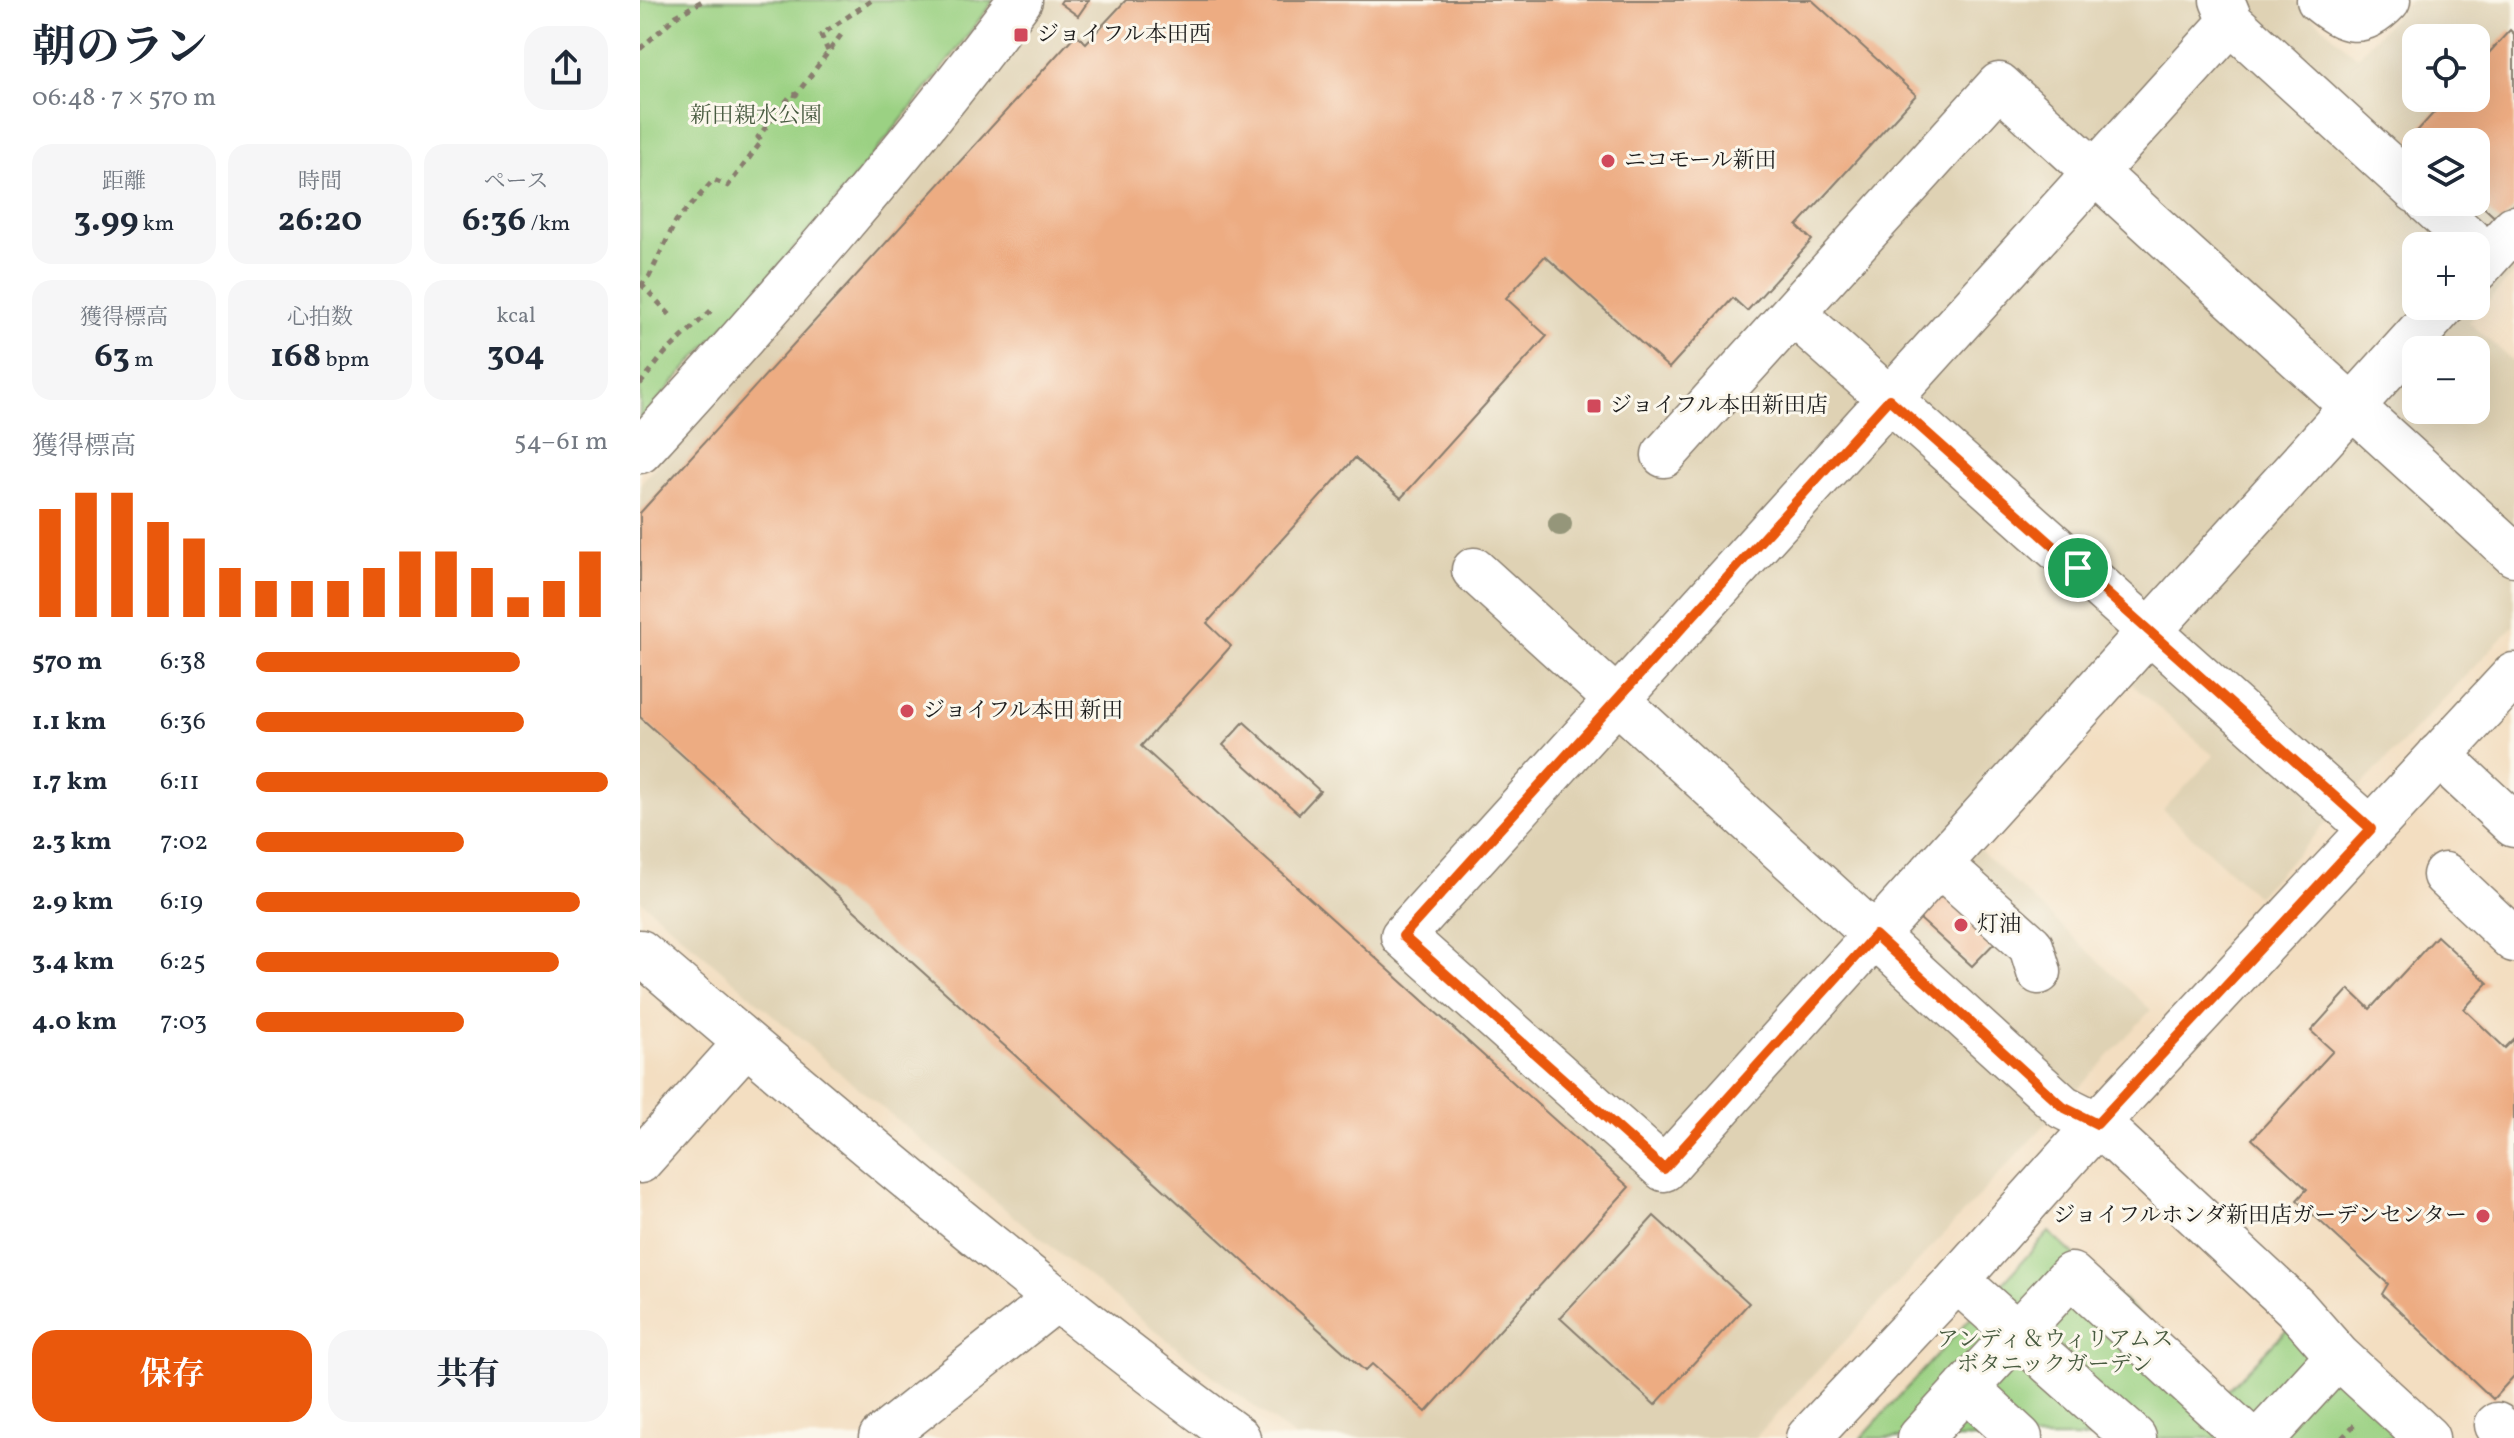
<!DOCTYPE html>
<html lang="ja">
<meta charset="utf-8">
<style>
:root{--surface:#fff;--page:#f6f6f7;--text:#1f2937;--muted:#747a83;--accent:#ea580c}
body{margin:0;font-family:Vollkorn,"Noto Serif JP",serif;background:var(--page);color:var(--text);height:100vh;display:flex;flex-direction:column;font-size:30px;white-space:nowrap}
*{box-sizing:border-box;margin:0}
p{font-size:26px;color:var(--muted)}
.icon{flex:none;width:44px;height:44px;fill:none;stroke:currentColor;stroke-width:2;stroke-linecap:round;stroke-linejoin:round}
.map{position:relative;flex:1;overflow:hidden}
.details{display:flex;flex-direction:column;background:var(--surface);width:640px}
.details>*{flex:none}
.tools{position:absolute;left:1762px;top:24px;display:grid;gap:16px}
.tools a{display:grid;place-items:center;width:88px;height:88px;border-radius:16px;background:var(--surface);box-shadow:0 8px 32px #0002;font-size:40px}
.pin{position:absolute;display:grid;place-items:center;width:68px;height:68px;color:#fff;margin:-34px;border:4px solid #fff;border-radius:50%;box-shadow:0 2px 8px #0007}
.round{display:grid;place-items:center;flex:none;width:84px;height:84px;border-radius:24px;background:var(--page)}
.head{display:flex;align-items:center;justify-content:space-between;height:136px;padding:0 32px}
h1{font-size:44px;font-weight:700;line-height:60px}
.stats{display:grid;grid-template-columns:repeat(3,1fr);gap:12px;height:136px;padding:8px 32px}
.stats div{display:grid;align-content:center;border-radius:20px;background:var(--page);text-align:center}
.stats b{font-size:34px;font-weight:700}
.stats small{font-size:22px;font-weight:400}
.stats p{font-size:22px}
.chart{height:224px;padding:16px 32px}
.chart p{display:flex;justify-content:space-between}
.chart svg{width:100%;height:144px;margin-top:8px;stroke:var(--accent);stroke-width:6}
.cta{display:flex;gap:16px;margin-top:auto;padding:16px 32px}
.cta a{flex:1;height:92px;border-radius:24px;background:var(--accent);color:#fff;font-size:32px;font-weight:700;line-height:92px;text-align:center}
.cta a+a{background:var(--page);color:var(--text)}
ul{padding:0 32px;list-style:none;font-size:26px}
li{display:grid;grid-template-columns:128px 96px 1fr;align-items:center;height:60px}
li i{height:20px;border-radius:10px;background:var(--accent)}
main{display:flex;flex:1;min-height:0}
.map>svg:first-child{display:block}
.built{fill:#dfd2b4;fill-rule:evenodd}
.green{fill:#9bd183;stroke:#5c7650;stroke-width:2}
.building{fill:#edac82}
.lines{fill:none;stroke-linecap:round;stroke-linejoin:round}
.minor-casing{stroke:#887d6e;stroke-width:47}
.path{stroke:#887d6e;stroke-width:5;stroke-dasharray:6 6;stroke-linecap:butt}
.minor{stroke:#fff;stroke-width:44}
.tree{fill:#95967a}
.route-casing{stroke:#fff;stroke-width:16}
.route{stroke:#ea580c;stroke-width:10}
.poi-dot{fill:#d1495b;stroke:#fbf7ec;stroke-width:3}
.labels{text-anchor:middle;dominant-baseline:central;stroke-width:6;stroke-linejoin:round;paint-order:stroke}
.poi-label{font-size:22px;fill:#1c1c1c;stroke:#fbf7ec;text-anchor:start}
.park-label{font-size:22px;fill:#485b40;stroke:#fbf7ec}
</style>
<main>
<section class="details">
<div class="head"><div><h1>朝のラン</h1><p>06:48 · 7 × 570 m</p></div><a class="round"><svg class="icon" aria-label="share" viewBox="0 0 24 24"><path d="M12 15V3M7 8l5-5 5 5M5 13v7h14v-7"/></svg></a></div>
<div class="stats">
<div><p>距離</p><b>3.99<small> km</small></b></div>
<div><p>時間</p><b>26:20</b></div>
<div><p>ペース</p><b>6:36<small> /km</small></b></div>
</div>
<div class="stats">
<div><p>獲得標高</p><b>63<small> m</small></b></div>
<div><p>心拍数</p><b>168<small> bpm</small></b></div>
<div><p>kcal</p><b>304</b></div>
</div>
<div class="chart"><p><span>獲得標高</span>54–61 m</p>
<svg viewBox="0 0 160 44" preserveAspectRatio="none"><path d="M5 44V11M15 44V6M25 44V6M35 44V15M45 44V20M55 44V29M65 44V33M75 44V33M85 44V33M95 44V29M105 44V24M115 44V24M125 44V29M135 44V38M145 44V33M155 44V24"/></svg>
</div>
<ul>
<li><b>570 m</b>6:38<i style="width:75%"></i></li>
<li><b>1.1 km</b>6:36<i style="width:76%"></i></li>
<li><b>1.7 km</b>6:11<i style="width:100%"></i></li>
<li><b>2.3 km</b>7:02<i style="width:59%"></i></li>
<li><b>2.9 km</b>6:19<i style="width:92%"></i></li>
<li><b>3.4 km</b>6:25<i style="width:86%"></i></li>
<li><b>4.0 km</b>7:03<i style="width:59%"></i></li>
</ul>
<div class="cta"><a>保存</a><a>共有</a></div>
</section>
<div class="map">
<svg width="1874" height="1438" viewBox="0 0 1874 1438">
<rect width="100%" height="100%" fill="#fbf7ec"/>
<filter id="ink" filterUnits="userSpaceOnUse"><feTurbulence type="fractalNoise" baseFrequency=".0125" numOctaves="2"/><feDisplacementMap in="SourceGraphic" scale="16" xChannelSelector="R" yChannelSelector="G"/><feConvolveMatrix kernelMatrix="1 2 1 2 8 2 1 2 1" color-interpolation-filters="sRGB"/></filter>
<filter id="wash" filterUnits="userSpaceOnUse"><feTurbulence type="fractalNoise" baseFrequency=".006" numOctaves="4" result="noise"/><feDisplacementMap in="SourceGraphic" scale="32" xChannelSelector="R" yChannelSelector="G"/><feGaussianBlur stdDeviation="1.8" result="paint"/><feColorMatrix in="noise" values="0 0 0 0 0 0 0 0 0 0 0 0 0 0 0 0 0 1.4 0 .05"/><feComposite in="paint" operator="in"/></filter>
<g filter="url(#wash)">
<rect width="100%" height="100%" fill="#f3dec1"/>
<path class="built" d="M403,0H1654L1717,57L1770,0H1874V273L1829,322L1874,362V396L1868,403L1874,408V625L1617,896L1523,810L1574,756L1489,682L1340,850L1511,1010L1115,1438H656L557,1364L371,1214L193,1067L0,900V484L335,97ZM1776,38H1836V98H1776ZM1776,142H1836V202H1776ZM1776,246H1836V306H1776ZM1776,350H1836V410H1776Z"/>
<path class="green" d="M0,0H354L294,80L190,208L0,420Z
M1409,1232L1585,1393L1651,1325L1764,1438H1221Z"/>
<g id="blocks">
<path class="building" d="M422,0H449L438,16L420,3Z
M486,0H1172L1276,95L1157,226L1172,240L1107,311L1093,298L1029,368L905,256L866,298L907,336L761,498L715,458L567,623L591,646L501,746L989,1187L786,1412L732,1364L725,1371L0,717V513L436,34L446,43Z
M1870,30L1874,34V208L1861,223L1836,200V142H1776V145L1770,139L1807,98H1836V67Z
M604,722L680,791L659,814L583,745Z
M1311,884L1364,933L1332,966L1279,918Z
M1797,936L1848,983L1824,1009L1865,1048L1874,1039V1376L1853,1399L1742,1294L1748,1284L1657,1200L1667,1189L1612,1139L1693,1051L1671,1031L1709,989L1730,1009Z
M1014,1216L1109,1303L1015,1405L920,1318Z"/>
</g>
</g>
<g filter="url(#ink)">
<use href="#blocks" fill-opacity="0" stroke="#887d6e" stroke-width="2"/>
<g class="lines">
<defs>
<path id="minor" d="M1582,0L1591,22L1776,191
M1679,0C1706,22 1722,28 1748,0
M1591,22L763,936L1024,1169L1803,306
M1788,202L1836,246
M1836,270L1874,228
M1153,313L1731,829
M0,451C133,306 263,158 380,0
M1024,455L1359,85L1874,554
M834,570L1423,1107L1457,1124L1479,1143L1655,1307L1698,1356L1787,1438
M1799,755L1874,825
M1299,864L1391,946L1399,972
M1805,875L1874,940
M0,952C195,1119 391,1285 598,1438
M0,1161L106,1043
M1317,1280L1494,1438
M1326,1388L1380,1438
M1857,1425L1871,1438
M241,1438L416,1299
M1168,1438L1317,1280L1457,1124L1874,675
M1280,1438L1431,1275L1608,1438
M1627,1438L1631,1429L1698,1356"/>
</defs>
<use href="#minor" class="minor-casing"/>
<path class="path" d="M0,49L36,16L64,0
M188,51L181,35L232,0
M1,284L32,317
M0,286L9,277L36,221L74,180L88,186L122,141L118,137L152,94L156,95L201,35
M0,384L25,353L75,307
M1702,1438L1716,1423"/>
<use href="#minor" class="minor"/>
</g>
<circle class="tree" cx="920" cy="524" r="12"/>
</g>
<g class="lines" filter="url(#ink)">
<defs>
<path id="route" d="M1249,399L1731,829L1457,1124L1423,1107L1235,935L1024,1169L763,936Z"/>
</defs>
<use href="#route" class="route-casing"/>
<use href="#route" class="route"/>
</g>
<g class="poi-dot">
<rect x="373" y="27" width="16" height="16" rx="4"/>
<circle cx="968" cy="161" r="8"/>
<rect x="946" y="398" width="16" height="16" rx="4"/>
<circle cx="267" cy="711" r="8"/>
<circle cx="1321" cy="925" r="8"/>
<circle cx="1843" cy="1216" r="8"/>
</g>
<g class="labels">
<g class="poi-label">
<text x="397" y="35">ジョイフル本田西</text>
<text x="984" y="161">ニコモール新田</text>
<text x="970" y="406">ジョイフル本田新田店</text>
<text x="283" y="711">ジョイフル本田 新田</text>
<text x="1337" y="925">灯油</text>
<text x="1827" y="1216" text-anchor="end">ジョイフルホンダ新田店ガーデンセンター</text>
</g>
<g class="park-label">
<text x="116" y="116">新田親水公園</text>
<text x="1415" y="1340">アンディ＆ウィリアムス<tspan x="1415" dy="25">ボタニックガーデン</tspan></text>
</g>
</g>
</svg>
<div class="tools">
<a><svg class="icon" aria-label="locate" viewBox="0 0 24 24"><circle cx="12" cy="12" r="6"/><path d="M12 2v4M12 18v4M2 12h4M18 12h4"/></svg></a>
<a><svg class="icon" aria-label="layers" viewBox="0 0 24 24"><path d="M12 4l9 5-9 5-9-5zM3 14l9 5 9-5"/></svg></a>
<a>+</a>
<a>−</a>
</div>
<div class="pin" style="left:1438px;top:568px;background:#1e9e55"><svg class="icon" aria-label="arrive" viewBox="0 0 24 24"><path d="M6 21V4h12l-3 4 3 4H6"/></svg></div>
</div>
</main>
